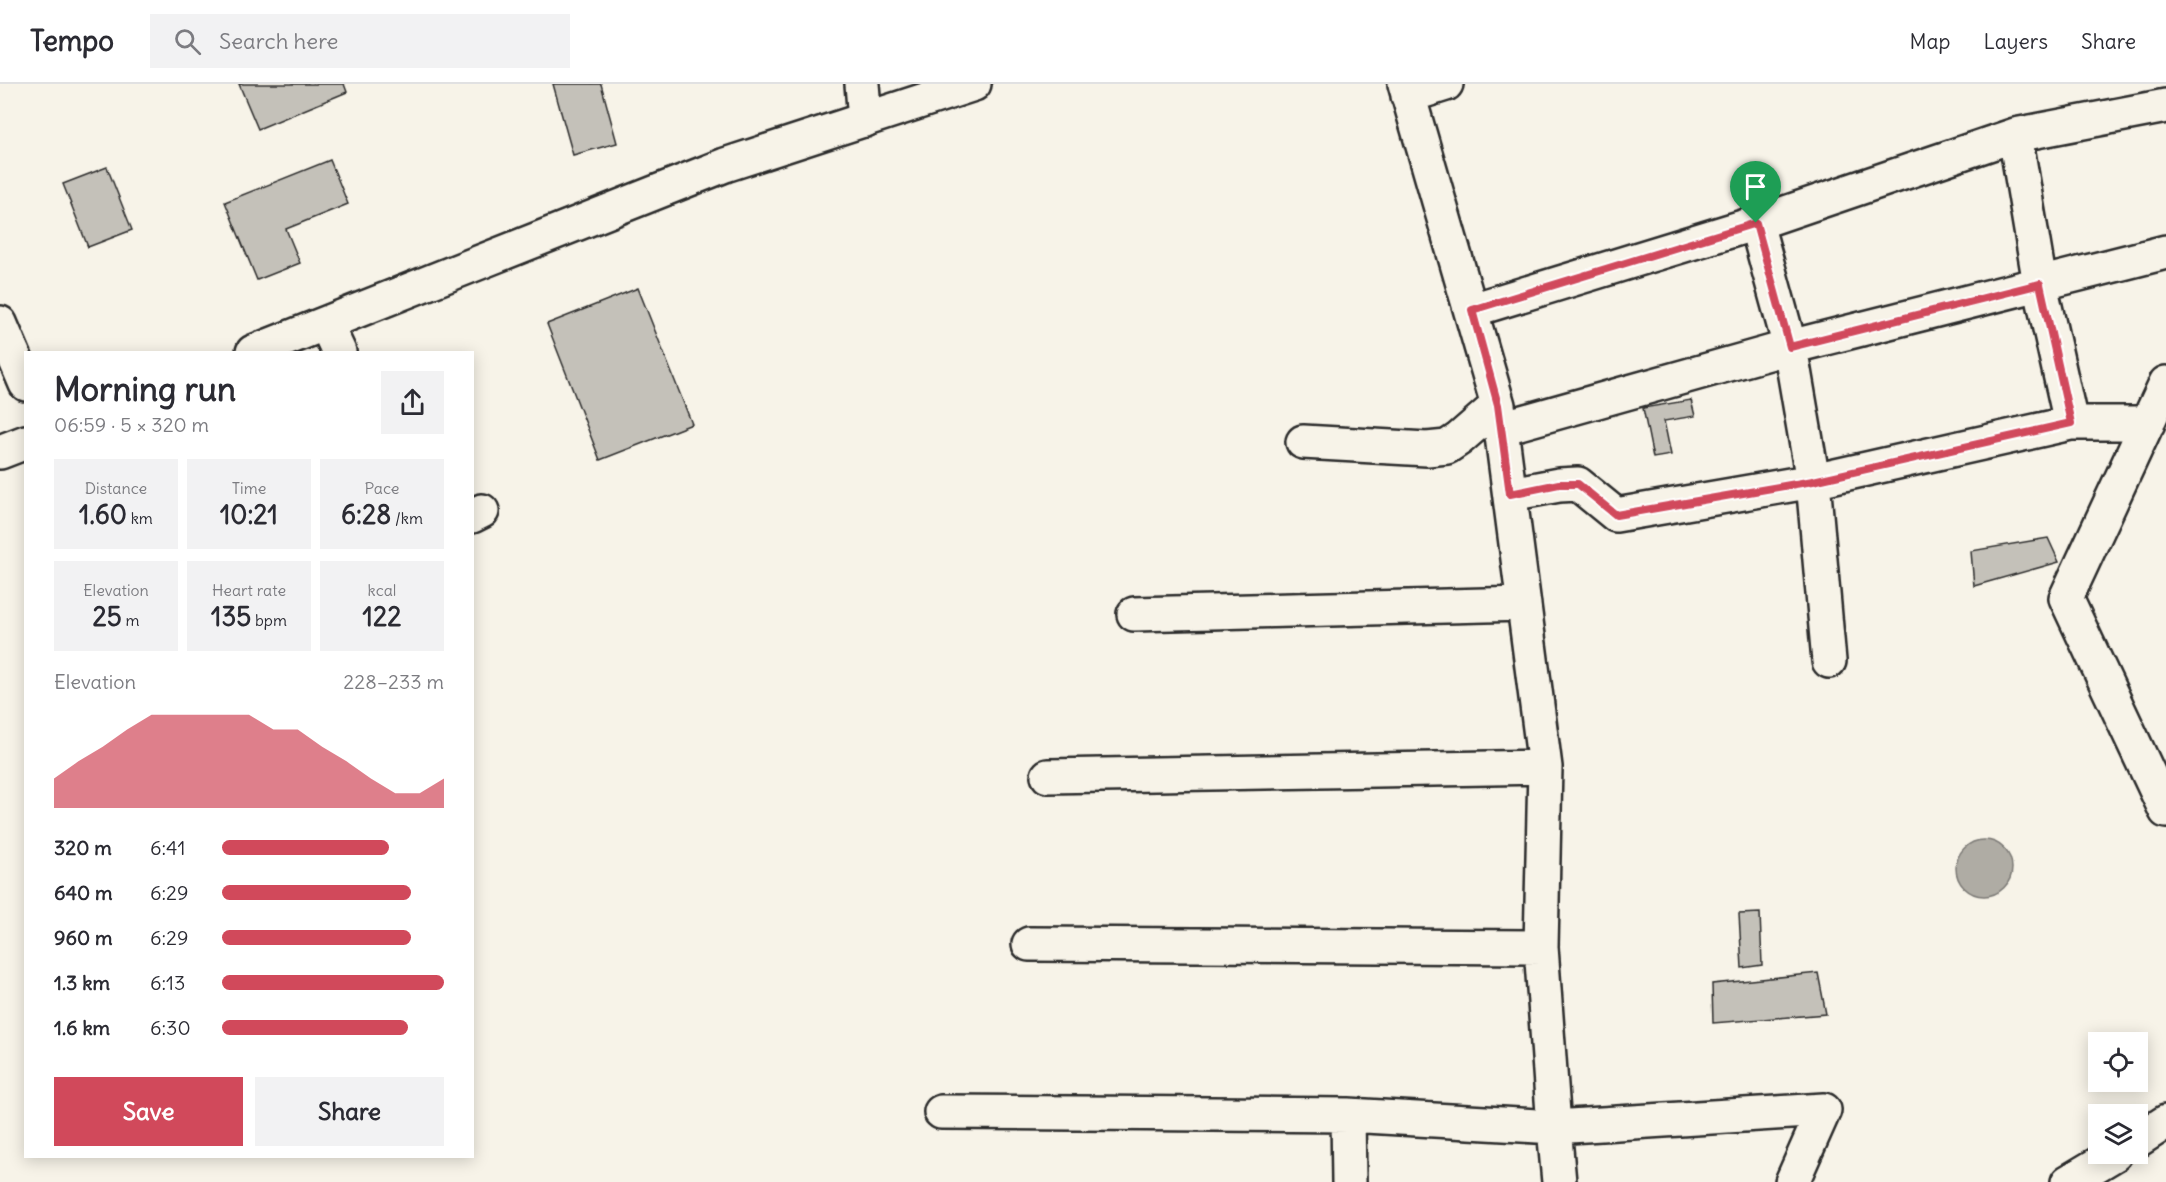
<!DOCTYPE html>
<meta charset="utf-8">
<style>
:root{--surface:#fff;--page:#f2f2f3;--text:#2b2b33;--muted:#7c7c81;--line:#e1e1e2;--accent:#d1495b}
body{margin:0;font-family:Delius,sans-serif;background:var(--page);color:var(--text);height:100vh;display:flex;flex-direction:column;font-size:22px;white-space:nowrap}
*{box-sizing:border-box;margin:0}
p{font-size:20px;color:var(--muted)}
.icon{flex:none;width:33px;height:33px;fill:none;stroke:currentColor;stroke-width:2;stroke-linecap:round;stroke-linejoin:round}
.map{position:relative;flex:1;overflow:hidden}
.details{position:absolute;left:24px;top:267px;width:450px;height:807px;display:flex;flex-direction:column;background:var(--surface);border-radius:0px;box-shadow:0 3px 15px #0003}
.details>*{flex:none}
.tools{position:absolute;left:2088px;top:948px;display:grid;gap:12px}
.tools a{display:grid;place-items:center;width:60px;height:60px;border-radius:0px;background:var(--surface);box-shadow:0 3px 15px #0003;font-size:30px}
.pin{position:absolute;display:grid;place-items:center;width:51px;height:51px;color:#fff;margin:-62px -26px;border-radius:50% 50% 50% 0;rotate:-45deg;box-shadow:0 0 6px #0007}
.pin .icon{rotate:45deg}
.round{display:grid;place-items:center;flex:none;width:63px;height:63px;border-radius:0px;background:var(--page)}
.head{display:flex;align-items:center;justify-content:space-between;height:102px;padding:0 30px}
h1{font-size:33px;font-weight:700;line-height:45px}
.stats{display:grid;grid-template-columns:repeat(3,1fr);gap:9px;height:102px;padding:6px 30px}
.stats div{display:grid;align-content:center;border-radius:0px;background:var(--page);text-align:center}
.stats b{font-size:26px;font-weight:700}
.stats small{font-size:16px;font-weight:400}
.stats p{font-size:16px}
.chart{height:168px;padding:12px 30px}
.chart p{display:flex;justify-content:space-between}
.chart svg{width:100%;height:108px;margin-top:6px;fill:var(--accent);opacity:.7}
.button{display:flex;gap:12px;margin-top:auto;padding:12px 30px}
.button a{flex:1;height:69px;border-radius:0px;background:var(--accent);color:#fff;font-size:24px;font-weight:700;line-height:69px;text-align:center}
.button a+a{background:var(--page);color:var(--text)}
ul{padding:0 30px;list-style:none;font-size:20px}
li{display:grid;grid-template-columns:96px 72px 1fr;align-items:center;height:45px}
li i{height:15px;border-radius:8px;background:var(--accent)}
header{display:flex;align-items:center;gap:36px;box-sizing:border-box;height:84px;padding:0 30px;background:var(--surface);border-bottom:2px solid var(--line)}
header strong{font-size:28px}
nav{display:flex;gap:33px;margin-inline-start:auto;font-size:21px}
.search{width:420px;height:54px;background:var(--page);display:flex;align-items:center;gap:15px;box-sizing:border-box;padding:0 21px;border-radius:0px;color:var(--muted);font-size:22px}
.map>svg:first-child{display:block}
.water{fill:#afaca4;stroke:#7a7874;stroke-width:1.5}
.building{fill:#c4c1b9;stroke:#2b2b2b;stroke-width:1.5}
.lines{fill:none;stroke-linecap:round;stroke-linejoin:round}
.minor-casing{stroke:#2b2b2b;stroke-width:38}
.secondary-casing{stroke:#2b2b2b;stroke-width:38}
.minor{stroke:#f7f3e8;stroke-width:33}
.secondary{stroke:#f7f3e8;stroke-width:33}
.route-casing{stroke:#fff;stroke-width:12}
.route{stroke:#d1495b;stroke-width:8}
</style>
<header>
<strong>Tempo</strong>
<div class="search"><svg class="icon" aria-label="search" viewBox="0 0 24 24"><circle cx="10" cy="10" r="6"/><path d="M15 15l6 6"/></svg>Search here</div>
<nav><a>Map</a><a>Layers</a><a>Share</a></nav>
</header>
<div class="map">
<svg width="2166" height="1098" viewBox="0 0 2166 1098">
<rect width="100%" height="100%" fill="#f7f3e8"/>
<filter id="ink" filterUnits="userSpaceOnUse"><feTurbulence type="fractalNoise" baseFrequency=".0167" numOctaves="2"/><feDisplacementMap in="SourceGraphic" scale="12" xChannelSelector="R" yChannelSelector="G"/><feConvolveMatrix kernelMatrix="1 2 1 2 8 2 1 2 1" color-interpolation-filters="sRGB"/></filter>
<g filter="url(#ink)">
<path class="water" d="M1956 784a28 28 0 1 1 56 0a28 28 0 1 1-56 0Z"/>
<path class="building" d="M239,0H344L347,8L258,45Z
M553,0H601L617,59L573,71Z
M330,76L348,120L286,145L300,179L257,196L225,118Z
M107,83L132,146L88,163L63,100Z
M638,204L692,340L600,376L547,240Z
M1691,316L1695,332L1664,337L1671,371L1653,374L1643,324Z
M2048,454L2059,478L1974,502L1971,467Z
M1760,829L1762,881L1742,884L1739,830Z
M1818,889L1826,930L1713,939L1712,900Z"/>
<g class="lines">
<defs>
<path id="minor" d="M862,0L865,36
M1405,0L1498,321L1545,683L1541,863L1554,1043L1824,1026L1792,1098
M1408,12L1446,0
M1756,139L1790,263L2166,168
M1472,226L1756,139L2015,51
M0,239L26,300
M326,240L339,268
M2166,299L2066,514L2166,727
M2071,339L2040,200L2015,51L2166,22
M1501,344L1790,263L1813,397L1829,577
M1303,358L1427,365L1447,363L1459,355L1498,321
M1510,410L1559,401L1578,400L1616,431L1813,397L2071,339H2148
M472,432L482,427
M1134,530L1524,520
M1048,692L1545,683
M1029,860L1541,863
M941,1028L1348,1031L1554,1043L1559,1098
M1348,1031L1349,1098
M2138,1056L2166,1038
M2068,1098L2115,1070"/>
<path id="secondary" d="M253,268L725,81L974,0
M0,368L26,358"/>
</defs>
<use href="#minor" class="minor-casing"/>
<use href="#secondary" class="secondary-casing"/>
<use href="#minor" class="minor"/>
<use href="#secondary" class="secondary"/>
</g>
</g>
<g class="lines" filter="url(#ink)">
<defs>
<path id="route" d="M1756,139L1790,263L2040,200L2071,339L1813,397L1616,431L1578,400H1559L1510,410L1498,321L1472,226Z"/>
</defs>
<use href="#route" class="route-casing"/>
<use href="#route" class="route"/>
</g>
</svg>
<div class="tools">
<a><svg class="icon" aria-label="locate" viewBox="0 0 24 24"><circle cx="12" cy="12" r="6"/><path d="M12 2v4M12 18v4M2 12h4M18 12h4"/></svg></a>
<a><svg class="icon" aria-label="layers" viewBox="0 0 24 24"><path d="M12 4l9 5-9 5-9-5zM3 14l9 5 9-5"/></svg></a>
</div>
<div class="pin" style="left:1756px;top:139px;background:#1e9e55"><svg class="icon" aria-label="arrive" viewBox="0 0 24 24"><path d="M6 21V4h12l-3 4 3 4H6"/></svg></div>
<section class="details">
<div class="head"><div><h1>Morning run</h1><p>06:59 · 5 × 320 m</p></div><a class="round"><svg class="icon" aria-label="share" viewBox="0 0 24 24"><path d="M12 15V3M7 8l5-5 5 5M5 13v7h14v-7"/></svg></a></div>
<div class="stats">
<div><p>Distance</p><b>1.60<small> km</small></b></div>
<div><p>Time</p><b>10:21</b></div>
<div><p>Pace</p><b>6:28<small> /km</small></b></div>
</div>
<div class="stats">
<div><p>Elevation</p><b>25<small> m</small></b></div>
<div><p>Heart rate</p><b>135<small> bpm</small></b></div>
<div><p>kcal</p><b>122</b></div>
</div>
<div class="chart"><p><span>Elevation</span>228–233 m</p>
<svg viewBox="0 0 160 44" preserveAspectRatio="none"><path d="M0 44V32L10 25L20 19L30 12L40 6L50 6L60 6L70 6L80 6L90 12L100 12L110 19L120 25L130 32L140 38L150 38L160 32V44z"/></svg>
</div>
<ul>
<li><b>320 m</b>6:41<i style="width:75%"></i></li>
<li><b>640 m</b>6:29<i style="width:85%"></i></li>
<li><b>960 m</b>6:29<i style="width:85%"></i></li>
<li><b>1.3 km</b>6:13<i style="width:100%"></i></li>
<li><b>1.6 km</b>6:30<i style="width:84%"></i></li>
</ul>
<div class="button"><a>Save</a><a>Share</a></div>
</section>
</div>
